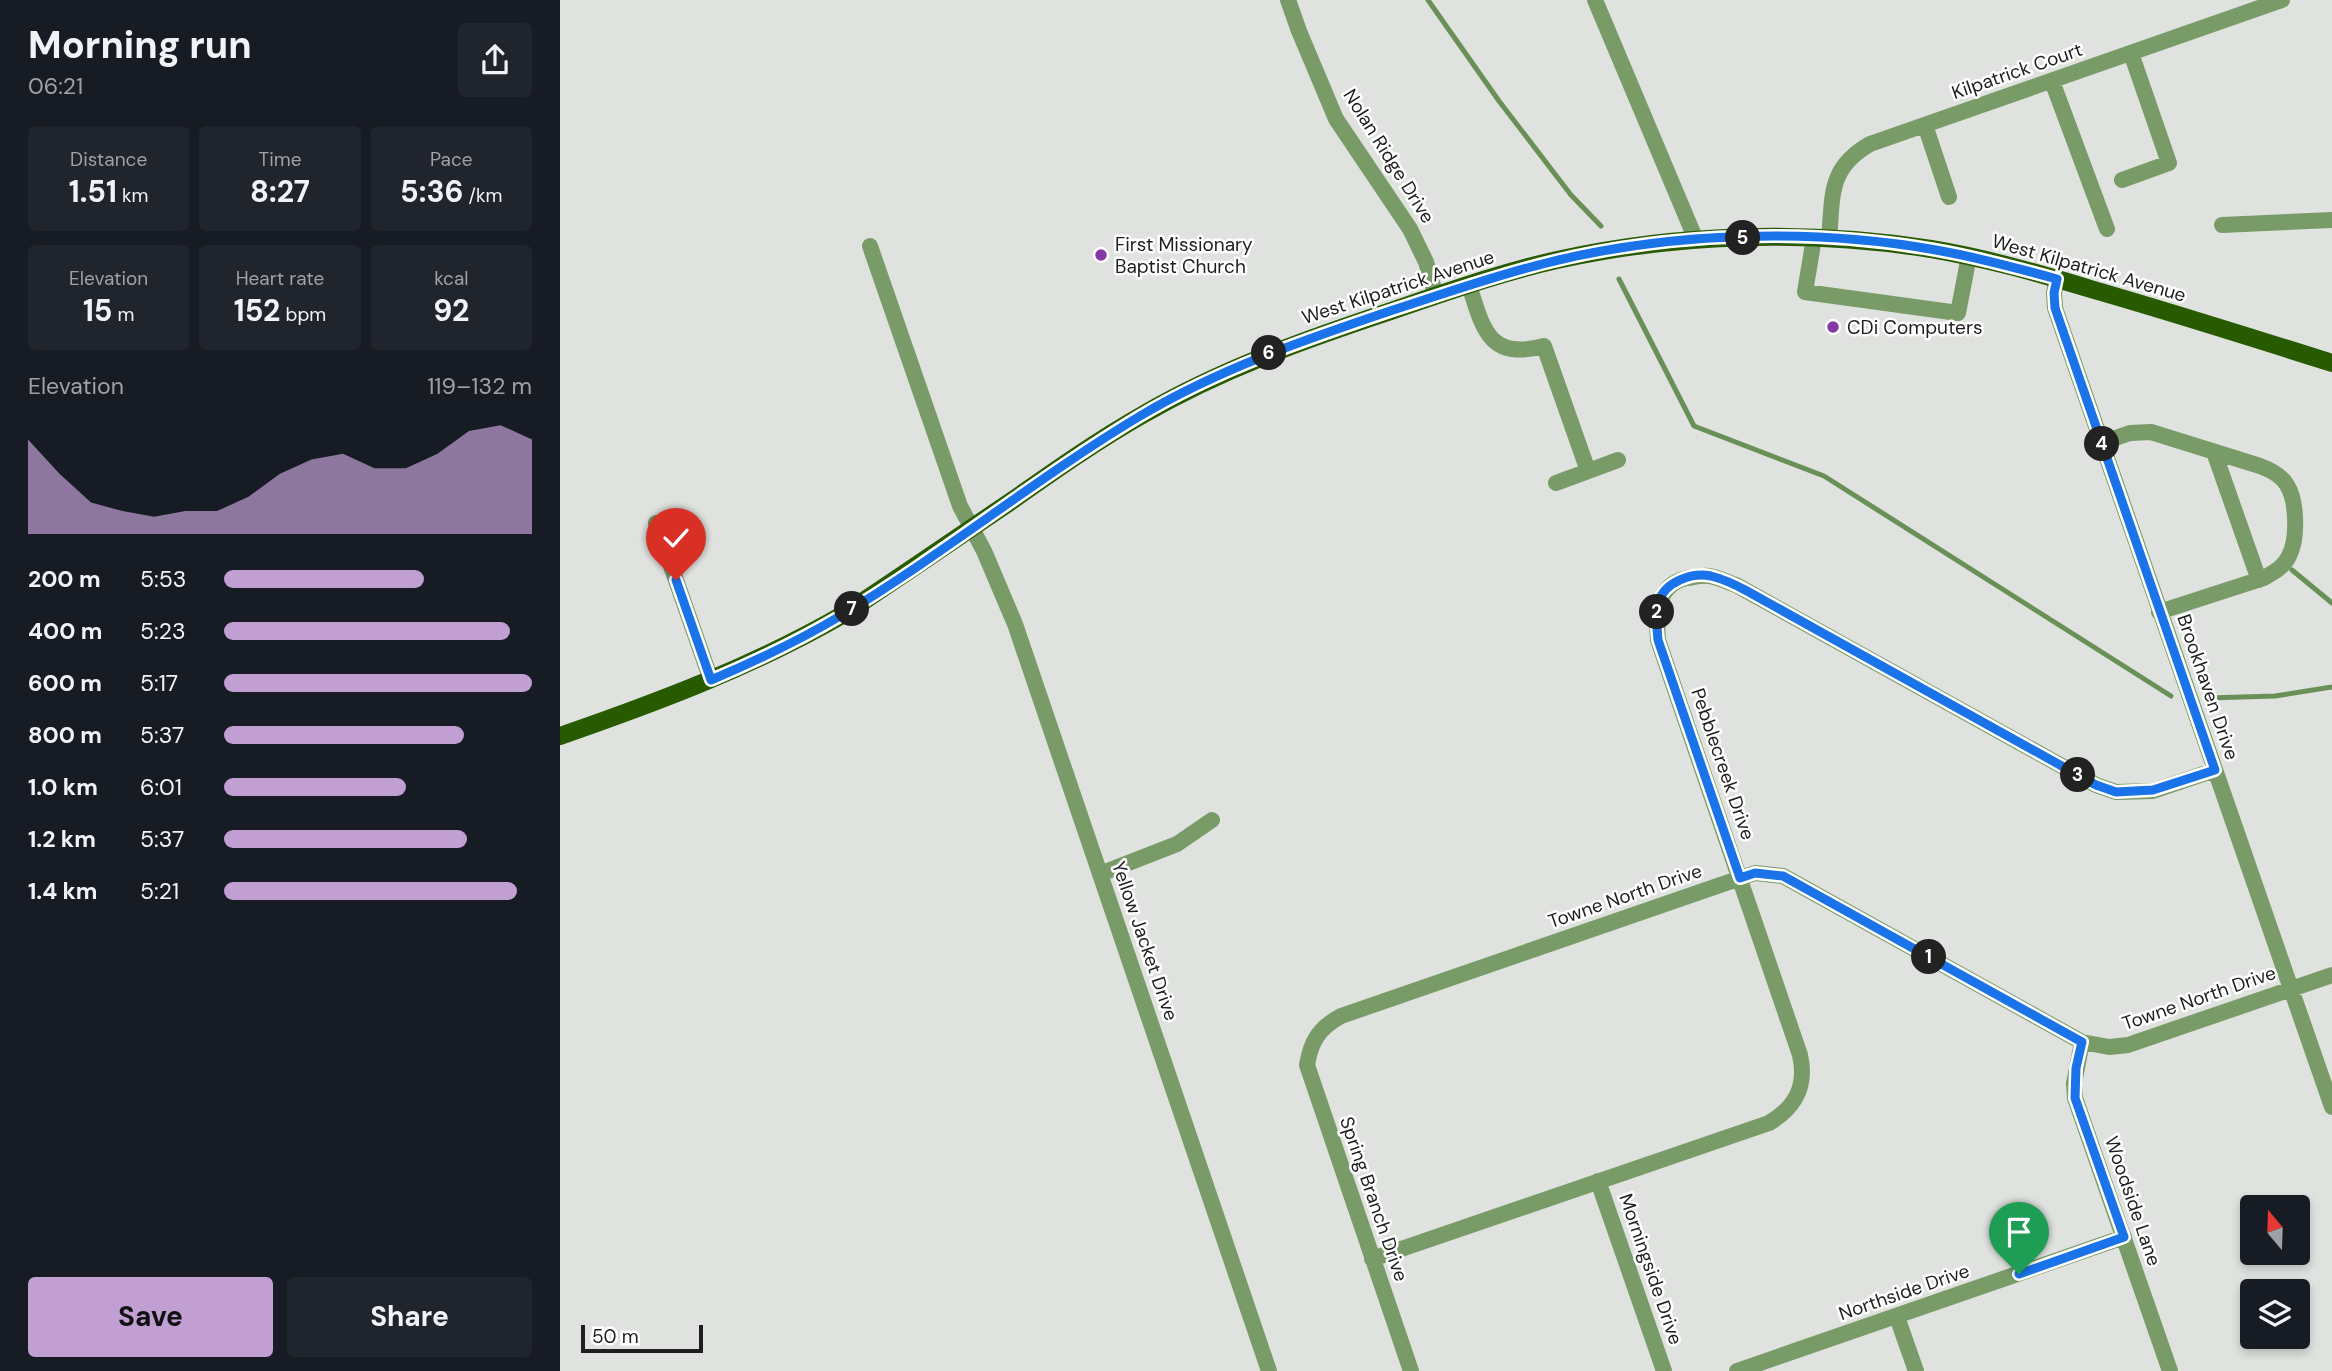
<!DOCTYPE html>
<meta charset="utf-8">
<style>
:root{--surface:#171b24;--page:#20242c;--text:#f1f3f6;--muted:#9ea1a6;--accent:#c19fd3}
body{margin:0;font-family:"DM Sans",sans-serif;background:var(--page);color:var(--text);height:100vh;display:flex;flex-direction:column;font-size:26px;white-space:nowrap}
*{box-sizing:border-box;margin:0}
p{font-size:23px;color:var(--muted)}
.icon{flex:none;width:38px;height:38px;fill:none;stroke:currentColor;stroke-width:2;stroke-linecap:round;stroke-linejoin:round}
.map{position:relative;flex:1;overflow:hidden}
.panel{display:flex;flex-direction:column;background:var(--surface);width:560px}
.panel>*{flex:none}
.needle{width:46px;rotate:341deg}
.tools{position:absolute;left:1680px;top:1195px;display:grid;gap:14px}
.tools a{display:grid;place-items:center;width:70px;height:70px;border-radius:7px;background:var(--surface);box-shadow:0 4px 10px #0003;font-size:35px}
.scale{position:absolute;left:21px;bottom:18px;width:122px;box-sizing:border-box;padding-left:7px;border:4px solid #1d1e1d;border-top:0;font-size:19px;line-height:24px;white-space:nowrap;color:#1d1e1d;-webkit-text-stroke:5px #fff;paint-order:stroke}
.pin{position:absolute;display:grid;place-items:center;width:60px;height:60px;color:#fff;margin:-72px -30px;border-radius:50% 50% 50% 0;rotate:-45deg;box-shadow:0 0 7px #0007}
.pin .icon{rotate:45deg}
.km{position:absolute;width:35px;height:35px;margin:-18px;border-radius:50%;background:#222;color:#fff;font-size:19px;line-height:35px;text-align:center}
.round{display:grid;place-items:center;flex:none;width:74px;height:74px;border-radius:7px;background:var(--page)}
.headline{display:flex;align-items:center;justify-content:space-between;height:119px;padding:0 28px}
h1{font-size:38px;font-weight:700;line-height:52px}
.metrics{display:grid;grid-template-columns:repeat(3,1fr);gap:10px;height:119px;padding:7px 28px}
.metrics div{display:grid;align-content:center;border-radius:7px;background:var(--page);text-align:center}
.metrics b{font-size:30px;font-weight:700}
.metrics small{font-size:19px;font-weight:400}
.metrics p{font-size:19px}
.chart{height:196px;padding:14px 28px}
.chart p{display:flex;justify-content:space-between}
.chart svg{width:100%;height:126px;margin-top:7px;fill:var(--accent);opacity:.7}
.action{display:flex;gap:14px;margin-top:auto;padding:14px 28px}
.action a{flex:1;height:80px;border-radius:7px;background:var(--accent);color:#111;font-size:28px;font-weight:700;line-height:80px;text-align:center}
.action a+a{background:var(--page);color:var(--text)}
ul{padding:0 28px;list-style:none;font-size:23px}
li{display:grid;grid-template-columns:112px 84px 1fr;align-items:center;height:52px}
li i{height:18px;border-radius:9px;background:var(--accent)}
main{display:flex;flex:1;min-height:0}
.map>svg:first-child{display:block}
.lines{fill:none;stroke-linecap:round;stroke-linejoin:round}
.stream{stroke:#699057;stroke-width:5}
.minor{stroke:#789b68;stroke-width:16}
.major{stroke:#285b00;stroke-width:18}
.route-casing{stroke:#fff;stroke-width:14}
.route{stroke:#1a73e8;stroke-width:9}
.poi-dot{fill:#8638a8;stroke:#fff;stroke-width:2.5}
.labels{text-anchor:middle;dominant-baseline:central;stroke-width:5;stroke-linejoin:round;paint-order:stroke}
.street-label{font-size:19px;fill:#1d1e1d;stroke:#fff}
.poi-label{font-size:19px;fill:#1d1e1d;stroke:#fff;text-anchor:start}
</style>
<main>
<section class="panel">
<div class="headline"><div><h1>Morning run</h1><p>06:21</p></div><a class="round"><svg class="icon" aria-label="share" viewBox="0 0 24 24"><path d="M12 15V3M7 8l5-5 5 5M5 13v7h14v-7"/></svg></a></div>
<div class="metrics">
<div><p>Distance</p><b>1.51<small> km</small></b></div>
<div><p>Time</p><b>8:27</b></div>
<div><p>Pace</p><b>5:36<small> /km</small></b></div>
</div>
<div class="metrics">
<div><p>Elevation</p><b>15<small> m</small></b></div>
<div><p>Heart rate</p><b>152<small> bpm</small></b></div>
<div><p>kcal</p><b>92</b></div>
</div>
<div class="chart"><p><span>Elevation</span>119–132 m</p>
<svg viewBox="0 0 160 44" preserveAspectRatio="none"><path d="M0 44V11L10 23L20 33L30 36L40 38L50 36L60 36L70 31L80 23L90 18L100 16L110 21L120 21L130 16L140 8L150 6L160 11V44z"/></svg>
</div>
<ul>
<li><b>200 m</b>5:53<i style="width:65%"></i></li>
<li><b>400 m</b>5:23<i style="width:93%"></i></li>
<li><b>600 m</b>5:17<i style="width:100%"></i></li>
<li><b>800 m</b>5:37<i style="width:78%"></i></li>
<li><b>1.0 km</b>6:01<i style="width:59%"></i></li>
<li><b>1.2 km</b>5:37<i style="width:79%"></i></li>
<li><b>1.4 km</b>5:21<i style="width:95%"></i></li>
</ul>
<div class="action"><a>Save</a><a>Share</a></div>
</section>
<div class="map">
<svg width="1772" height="1371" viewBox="0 0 1772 1371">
<rect width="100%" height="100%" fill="#dfe2de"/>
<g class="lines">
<path class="stream" d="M868,0L939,101L1011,195L1041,226
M1059,279L1134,426L1264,476L1611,696
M1732,570L1772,603
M1648,698L1715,696L1772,687"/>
<path class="minor" d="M728,0L739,31L776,119L850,229L866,262L876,296
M1035,0L1136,240
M1492,81L1547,229
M1365,125L1389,197
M1562,180L1609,163L1571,53
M1662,225L1772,220
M1254,238L1245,292L1398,313L1409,256
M1269,239C1273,195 1268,168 1310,144L1722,0
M310,246L400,506L424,551L455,624L709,1371
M1497,279L1494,293L1495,308L1772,1107
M909,285C923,329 929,361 984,346L1028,471
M1541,443L1570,433L1591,432L1700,466C1711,470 1721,475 1727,485C1737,501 1738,539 1729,556C1724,567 1714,572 1704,578L1599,612
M1654,452L1699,580
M996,483L1058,460
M96,523L151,680
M540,874L617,844L652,820
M1522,1042L1514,1083L1515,1098L1610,1371
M1038,1181L1104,1371
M812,1259L1209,1123C1236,1107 1247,1086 1240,1055L1098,640C1096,614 1096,585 1127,578C1134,577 1143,575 1149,576C1158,577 1167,582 1176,585L1536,785L1556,792L1593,791L1655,770
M1337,1317L1356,1371
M851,1371L747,1065C751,1041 759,1028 781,1016L1195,873L1223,876L1522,1042L1549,1047L1568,1045L1772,975
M1177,1371L1564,1237"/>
<path class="major" d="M0,736C98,702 194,666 284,614C340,577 395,539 450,502C494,471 538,440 584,414C662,369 744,340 828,312C884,293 939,273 997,260C1119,233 1248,230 1371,249C1426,258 1481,274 1534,290C1614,313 1693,338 1772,363"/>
</g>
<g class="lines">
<defs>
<path id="route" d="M116,580L151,680C196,661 240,640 282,615C385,553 478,477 580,416C659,369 744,340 830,311C883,294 936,275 990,262C1112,232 1253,228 1376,250C1417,257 1457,268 1497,279L1494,293L1495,308L1655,770L1593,790L1556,792L1536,785L1187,591C1176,585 1163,579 1151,576C1132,572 1105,582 1099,601C1095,614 1097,628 1098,640L1180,878L1195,873L1223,876L1522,1042L1516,1068L1515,1098L1564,1237L1459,1274"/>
</defs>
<use href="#route" class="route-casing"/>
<use href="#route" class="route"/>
</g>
<g class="poi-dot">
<circle cx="541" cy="255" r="7"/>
<circle cx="1273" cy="327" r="7"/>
</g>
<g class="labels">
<g class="street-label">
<text transform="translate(1457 71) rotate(-19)">Kilpatrick Court</text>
<text transform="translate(829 156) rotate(58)">Nolan Ridge Drive</text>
<text transform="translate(1529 268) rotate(16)">West Kilpatrick Avenue</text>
<text transform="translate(838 287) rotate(-18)">West Kilpatrick Avenue</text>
<text transform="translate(1648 687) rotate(71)">Brookhaven Drive</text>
<text transform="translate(1163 764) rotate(71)">Pebblecreek Drive</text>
<text transform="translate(1065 896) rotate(-19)">Towne North Drive</text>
<text transform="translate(585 941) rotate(71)">Yellow Jacket Drive</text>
<text transform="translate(1639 998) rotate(-19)">Towne North Drive</text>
<text transform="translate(814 1199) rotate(71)">Spring Branch Drive</text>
<text transform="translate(1573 1201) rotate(71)">Woodside Lane</text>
<text transform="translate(1091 1269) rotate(71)">Morningside Drive</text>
<text transform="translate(1344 1292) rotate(-19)">Northside Drive</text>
</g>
<g class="poi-label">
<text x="555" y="244">First Missionary<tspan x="555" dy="22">Baptist Church</tspan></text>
<text x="1287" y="327">CDi Computers</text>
</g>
</g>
</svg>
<div class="tools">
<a><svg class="needle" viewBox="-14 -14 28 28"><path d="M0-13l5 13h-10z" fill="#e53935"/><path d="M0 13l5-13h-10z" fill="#9ea1a6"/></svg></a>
<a><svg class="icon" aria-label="layers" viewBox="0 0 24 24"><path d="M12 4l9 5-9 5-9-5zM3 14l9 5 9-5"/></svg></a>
</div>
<div class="scale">50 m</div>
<div class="pin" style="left:1459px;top:1274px;background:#1e9e55"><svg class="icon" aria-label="arrive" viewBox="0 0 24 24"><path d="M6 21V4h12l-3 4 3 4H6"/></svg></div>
<div class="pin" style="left:116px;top:580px;background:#d93025"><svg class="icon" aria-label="check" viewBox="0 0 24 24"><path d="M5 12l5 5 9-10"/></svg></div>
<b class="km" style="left:1369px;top:957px">1</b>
<b class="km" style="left:1097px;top:612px">2</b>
<b class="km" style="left:1518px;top:775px">3</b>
<b class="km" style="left:1542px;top:444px">4</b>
<b class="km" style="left:1183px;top:238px">5</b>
<b class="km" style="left:709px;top:353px">6</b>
<b class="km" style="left:292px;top:609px">7</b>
</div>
</main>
